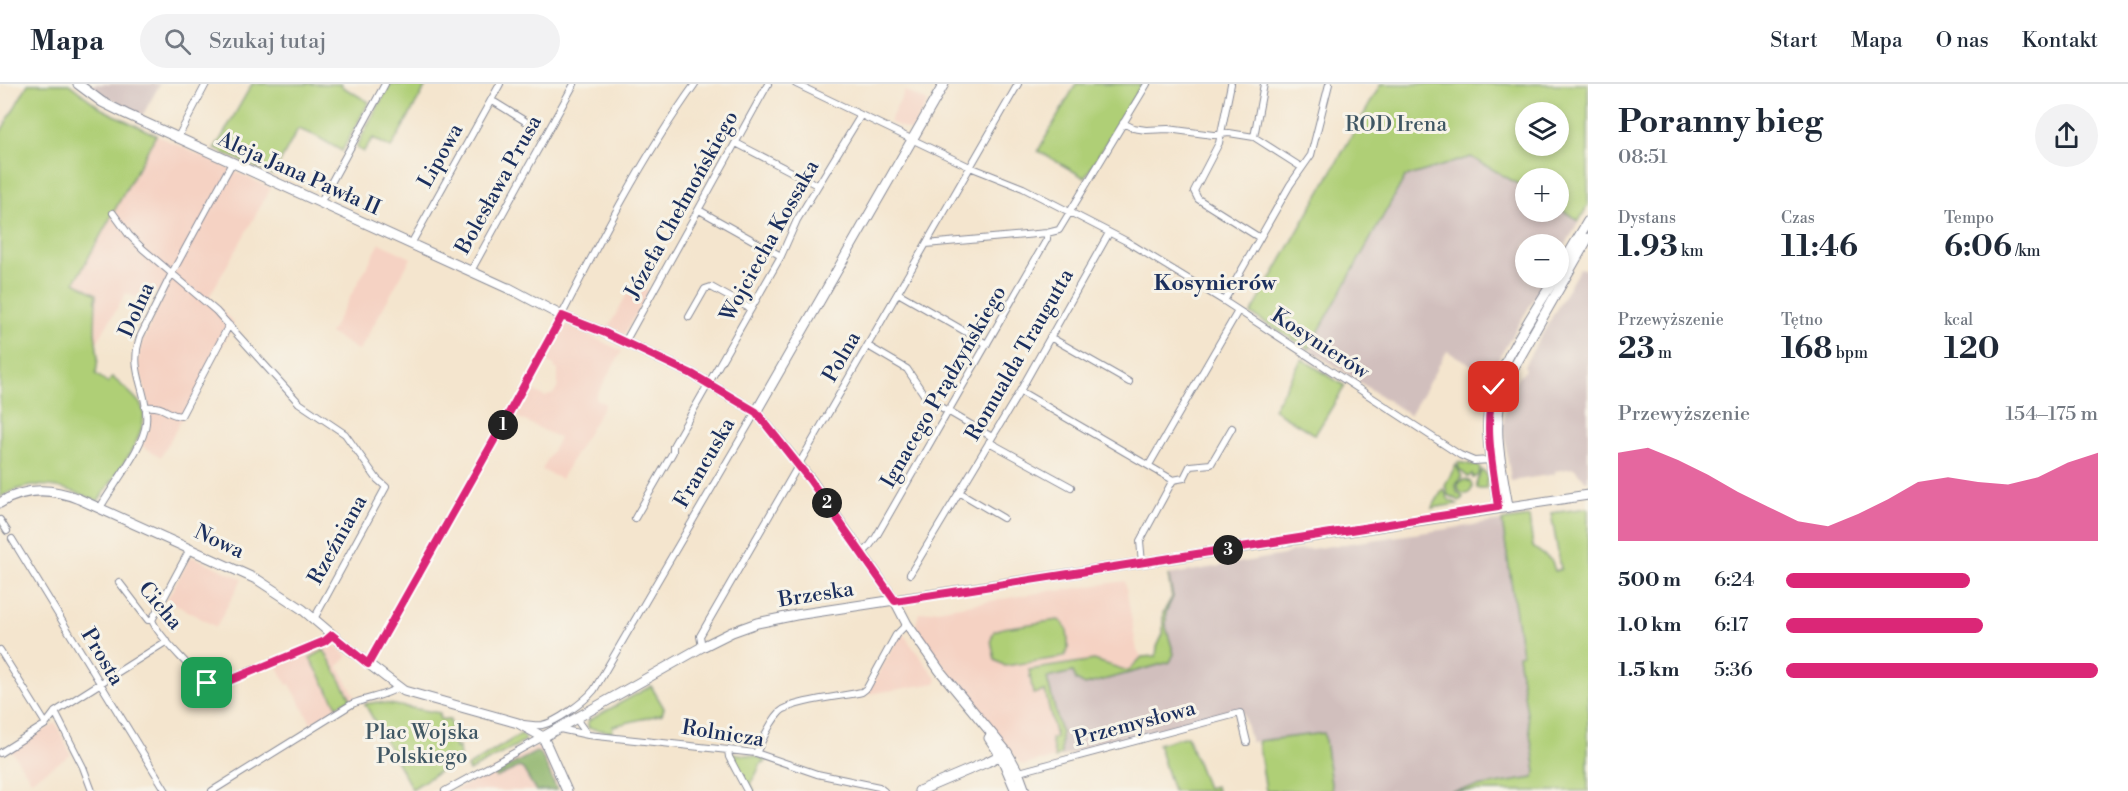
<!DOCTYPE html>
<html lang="pl">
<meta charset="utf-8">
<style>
:root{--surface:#fff;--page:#f2f2f3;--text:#1f2937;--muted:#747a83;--line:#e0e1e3;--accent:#db2777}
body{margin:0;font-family:"Libre Bodoni",serif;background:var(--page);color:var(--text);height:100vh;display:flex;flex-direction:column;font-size:22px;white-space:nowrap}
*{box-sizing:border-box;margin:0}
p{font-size:20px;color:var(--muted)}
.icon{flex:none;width:33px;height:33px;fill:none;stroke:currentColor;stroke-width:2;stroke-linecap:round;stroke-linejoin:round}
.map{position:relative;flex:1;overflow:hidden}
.side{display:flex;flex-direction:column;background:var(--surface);width:540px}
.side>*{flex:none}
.tools{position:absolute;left:1515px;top:18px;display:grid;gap:12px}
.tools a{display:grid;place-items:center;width:54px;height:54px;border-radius:50%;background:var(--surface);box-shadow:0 3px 9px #0003;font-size:30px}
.pin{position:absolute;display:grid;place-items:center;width:51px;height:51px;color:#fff;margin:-26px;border-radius:12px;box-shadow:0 3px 9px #0006}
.km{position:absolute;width:30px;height:30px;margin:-15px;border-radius:50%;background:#222;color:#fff;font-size:16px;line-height:30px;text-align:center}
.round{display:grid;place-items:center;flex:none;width:63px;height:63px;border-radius:32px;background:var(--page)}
.headline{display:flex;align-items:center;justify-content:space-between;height:102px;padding:0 30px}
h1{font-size:33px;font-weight:700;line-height:45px}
.metrics{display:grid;grid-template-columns:repeat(3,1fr);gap:9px;height:102px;padding:6px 30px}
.metrics div{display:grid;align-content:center}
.metrics b{font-size:30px;font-weight:700}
.metrics small{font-size:16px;font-weight:400}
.metrics p{font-size:16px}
.chart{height:168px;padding:12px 30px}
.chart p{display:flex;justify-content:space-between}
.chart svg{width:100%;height:108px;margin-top:6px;fill:var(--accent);opacity:.7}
ul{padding:0 30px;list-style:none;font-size:20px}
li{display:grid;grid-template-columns:96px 72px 1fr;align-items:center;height:45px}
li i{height:15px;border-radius:8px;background:var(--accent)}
header{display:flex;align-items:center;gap:36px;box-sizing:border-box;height:84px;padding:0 30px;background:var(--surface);border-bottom:2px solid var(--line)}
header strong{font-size:28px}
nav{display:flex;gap:33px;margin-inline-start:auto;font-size:21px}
.search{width:420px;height:54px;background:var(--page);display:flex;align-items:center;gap:15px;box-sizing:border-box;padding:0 21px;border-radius:33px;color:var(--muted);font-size:22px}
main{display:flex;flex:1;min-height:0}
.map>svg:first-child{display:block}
.built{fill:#f5d2c3}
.industrial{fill:#d1bfbd}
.green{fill:#afcf76;stroke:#657f6a;stroke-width:1.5;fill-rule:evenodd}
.forest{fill:#8bb267;stroke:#537062;stroke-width:1.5}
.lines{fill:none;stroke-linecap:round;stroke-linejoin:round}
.street-casing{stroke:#888a96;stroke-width:8}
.secondary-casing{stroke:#888a96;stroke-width:11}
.street{stroke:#fff;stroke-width:6}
.secondary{stroke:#fff;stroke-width:9}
.route-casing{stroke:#fff;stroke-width:12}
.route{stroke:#db2777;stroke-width:8}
.labels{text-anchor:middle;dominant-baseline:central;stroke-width:6;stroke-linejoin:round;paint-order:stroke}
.park-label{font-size:21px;fill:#405764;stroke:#f7f3e8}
.street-label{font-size:21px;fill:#1b2f5e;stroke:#f7f3e8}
.neighbourhood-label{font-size:22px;font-weight:bold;fill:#1b2f5e;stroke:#f7f3e8}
</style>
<header>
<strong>Mapa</strong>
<div class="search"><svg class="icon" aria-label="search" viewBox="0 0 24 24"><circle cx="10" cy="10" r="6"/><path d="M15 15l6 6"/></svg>Szukaj tutaj</div>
<nav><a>Start</a><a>Mapa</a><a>O nas</a><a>Kontakt</a></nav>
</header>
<main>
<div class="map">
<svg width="1588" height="707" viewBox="0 0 1588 707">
<rect width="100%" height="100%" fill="#f7f3e8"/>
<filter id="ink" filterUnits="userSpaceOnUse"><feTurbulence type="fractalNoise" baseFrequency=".0167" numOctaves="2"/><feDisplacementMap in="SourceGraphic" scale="12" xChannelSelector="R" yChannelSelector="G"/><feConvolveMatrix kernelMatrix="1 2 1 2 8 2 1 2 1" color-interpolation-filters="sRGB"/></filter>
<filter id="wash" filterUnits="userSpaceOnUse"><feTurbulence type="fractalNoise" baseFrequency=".008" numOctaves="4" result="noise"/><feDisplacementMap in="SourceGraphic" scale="24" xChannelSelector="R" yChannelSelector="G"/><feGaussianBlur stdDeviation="1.35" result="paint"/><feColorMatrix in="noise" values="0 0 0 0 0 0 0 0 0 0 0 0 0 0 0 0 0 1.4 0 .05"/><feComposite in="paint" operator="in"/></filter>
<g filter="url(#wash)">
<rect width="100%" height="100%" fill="#f4e5ce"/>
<path class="built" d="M905,7L928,18L911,47L889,38Z
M156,51L271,104L209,213L234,239L161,373L142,362L149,345L150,331L147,312L138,280L140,263L164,211L144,201L137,214L126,209L96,260L95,248L74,198Z
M380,159L411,174L359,267L330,249Z
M634,198L649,207L624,251L608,244Z
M567,241L622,267L595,314L605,320L561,395L542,386L559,354L513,331L524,311H528L532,305L545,313L554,309L558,302V286L554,283L555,281L544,276L563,243Z
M194,473L242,495L216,543L167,515L190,474Z
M1125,497L1137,567L1142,573L1128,588L1094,576L1045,607L1056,653L1051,655L1055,674L1043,677L1038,676L1036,678L1024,681L1020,679L978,626L972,613L961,598L955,596L919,549L916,540L919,529L1056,506L1057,507Z
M901,550H903L937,595L936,599L869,610L870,604Z
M331,559L348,572L338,582L355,612L311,639L290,600L287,601L277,581Z
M56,639L71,671L31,696L11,666Z
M541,660L560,707H454Z"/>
<path class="industrial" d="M94,0H160L142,32L92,4Z
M1471,73L1525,104L1526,128H1558L1559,124L1579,137L1559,173L1558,160H1526V194H1546L1489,291L1447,267L1410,331L1309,265L1405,93Z
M1580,184L1588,186V397H1586L1574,384L1555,387V390L1511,397L1503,342L1507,313L1519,292L1522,291L1525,285L1524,282Z
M1502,437L1522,571H1518L1536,688L1533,694L1451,707H1332L1324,649L1251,658L1242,625L1055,674L1051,655L1056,653L1045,607L1029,586L1094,576L1128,587L1142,573L1156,572L1157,563L1163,550V529L1172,513L1168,491L1284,471L1290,468Z"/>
<path class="green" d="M28,0H69L102,25L156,51L75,198L96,210L95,248L98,274L96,290L108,299L112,293C120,300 138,314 142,323C153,346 111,397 98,417C63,402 36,393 0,413V49Z
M252,0H342L341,2L369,18L342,67L314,51L298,45L273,91L215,65Z
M390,0H427L391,64L373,54L363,68L356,63Z
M1076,0H1142L1085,94L1038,67Z
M1381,0H1588V121L1579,137L1559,124L1558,94H1526L1525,104L1471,73L1405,93L1309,265L1251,230ZM1558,28V62H1526V28Z
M1302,275L1345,302L1315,351L1273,325Z
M1458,378L1478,382L1480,384L1479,390L1473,394L1472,390L1468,393L1459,385Z
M1456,381L1462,393L1456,401L1457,408L1463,413L1460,417L1448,411L1445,401Z
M1482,386L1487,391L1486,405H1477V396Z
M1458 403a7 7 0 1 1 14 0a7 7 0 1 1-14 0Z
M1443,405L1449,416L1457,420L1432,424Z
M1588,424V707H1451L1533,694L1536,688L1518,571L1522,570L1502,437L1529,433L1533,463L1552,477L1555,487L1561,485L1551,429Z
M1168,491L1173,513L1166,528V543L1174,570L1170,578L1085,601L1076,596L1073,588L1047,594L1061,649V670L1055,674L1051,655L1056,653L1045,607L1033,610L1029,586L1094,576L1128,587L1142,573L1156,572L1157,563L1163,550V529L1172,513Z
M1058,536C1069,540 1068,555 1068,566L1064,573L1005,582L995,576L991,556L994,547L1003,544Z
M324,566L351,615L337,622L310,574Z
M651,602L664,624L662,630L613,642L612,648L588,644V637Z
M377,618L440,629V635L450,636L455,664L459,663L460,674L412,705L365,620Z
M1324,649L1332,707H1266L1258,657Z
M521,650L525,653V657L469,687L467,683Z
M1187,652L1207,704L1216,702L1217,707H1173L1158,660Z
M730,669L754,672L766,676L765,679L762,678L751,700L754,707H751L731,675Z"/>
<path class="forest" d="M536,668L541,670L557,706L536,707L523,685L519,683L496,694L494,690Z"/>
</g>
<g filter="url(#ink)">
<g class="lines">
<defs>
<path id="street" d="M796,0L970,83L1023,104L1126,157L1224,217L1460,371L1474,377L1491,376
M1231,0L1219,59L1194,107L1198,115L1260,154
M491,16L525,37
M1123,39L1133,44L1146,46L1168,45L1213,51L1229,49L1254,53L1301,83
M1254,53L1264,0
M177,55L206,0
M736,59L817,101
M320,119L385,0
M699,126L781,172
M113,129L129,151L143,165L216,227L299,319L345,350L377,395L386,403L314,535
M411,160L500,0
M926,160L1047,149L1059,146L1147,0
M471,187L574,0
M898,209L987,260
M1224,217L1290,101L1311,71L1329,0
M689,233L705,205L711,203L751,225
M1050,253L1129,298
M625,258L768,0
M868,262L907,285L927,315L992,353
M1020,307L1173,396
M145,323C167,321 165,331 181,332L229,241
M989,358L1071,403
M1149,381L1238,227
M1173,396L1184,394L1190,382L1211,380L1232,344
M959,408L1003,434
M100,424C112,402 144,363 146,339C149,306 128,289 140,253L172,189L232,79
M635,434L673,368V362L781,172L797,136L861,31
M0,436L7,447
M12,455L166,707
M862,469L868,464L876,453L1047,155V149
M1142,479L1140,457L1173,396
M910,490L1020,307L1109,149
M119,498L148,536H152C157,550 200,596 213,602L320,559L332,551
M152,536L190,465
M702,563L700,552L1018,0
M0,566L46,640
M368,580L547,260C592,172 637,81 695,0
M55,628L83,683L92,707
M578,634L579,639L587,650
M523,640C529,640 536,642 542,641C557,638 584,618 594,606L756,328
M560,645L588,651L756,669L817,690L879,703L884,707
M728,666L729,673L747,707
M0,669L46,640L55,628L167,557
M756,669C763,656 769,639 780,628C791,617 845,612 862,608L867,604L896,551L907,540
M1011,692L1023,687L1240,629L1247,658
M212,707L352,620C368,613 384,613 399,603
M445,707L543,653"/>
<path id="secondary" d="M78,0L102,18L126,30L514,207
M1558,188L1588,137
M509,204L562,232L603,248L692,290L756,328L811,396L875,488L895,517L907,540L940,587L1007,668L1018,688L1025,707
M756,328L944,0
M0,419C25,403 52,404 79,415L258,496L302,525L349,565L404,607L518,639L543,653
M1508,422C1501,381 1491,341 1504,301L1588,154
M1498,423C1495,395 1486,364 1488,335C1491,290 1532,233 1555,194
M543,653L702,563L732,548L757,539L796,531L1588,411
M543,653L567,707
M989,654L1001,672L1016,707
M919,707L987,678L1007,668"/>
</defs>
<use href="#street" class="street-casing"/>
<use href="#secondary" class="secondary-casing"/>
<use href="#street" class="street"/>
<use href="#secondary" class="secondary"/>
</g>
</g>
<g class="lines" filter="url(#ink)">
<defs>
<path id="route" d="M207,599L213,602L221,600L325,557L332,551L368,580L497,351L562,232L603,248L692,290L756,328L810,396L895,517L1498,423C1493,382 1483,344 1494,303"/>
</defs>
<use href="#route" class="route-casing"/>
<use href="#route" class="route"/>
</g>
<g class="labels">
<g class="park-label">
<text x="1396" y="41">ROD Irena</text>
<text x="422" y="649">Plac Wojska<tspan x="422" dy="24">Polskiego</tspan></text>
</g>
<g class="street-label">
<text transform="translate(441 72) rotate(-61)">Lipowa</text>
<text transform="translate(299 90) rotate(24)">Aleja Jana Pawła II</text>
<text transform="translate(499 101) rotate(-61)">Bolesława Prusa</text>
<text transform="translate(682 121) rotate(-61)">Józefa Chełmońskiego</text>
<text transform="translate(770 157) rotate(-61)">Wojciecha Kossaka</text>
<text transform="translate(137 226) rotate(-66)">Dolna</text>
<text transform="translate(1320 260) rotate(33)">Kosynierów</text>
<text transform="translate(1020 271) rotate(-60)">Romualda Traugutta</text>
<text transform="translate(842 273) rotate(-60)">Polna</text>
<text transform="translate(944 303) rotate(-60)">Ignacego Prądzyńskiego</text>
<text transform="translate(705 379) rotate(-60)">Francuska</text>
<text transform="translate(338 456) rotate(-61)">Rzeźniana</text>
<text transform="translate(219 458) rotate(25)">Nowa</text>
<text transform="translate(816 511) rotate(-9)">Brzeska</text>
<text transform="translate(160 522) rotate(50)">Cicha</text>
<text transform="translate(102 573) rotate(59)">Prosta</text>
<text transform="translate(1135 640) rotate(-15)">Przemysłowa</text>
<text transform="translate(723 650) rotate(9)">Rolnicza</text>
</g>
<g class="neighbourhood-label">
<text x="1215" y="199">Kosynierów</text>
</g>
</g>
</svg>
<div class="tools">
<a><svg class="icon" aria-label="layers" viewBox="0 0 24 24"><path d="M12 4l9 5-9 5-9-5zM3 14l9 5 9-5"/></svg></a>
<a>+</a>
<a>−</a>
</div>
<div class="pin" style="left:207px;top:599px;background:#1e9e55"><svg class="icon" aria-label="arrive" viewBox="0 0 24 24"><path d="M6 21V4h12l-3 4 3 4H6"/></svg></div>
<div class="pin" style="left:1494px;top:303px;background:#d93025"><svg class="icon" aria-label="check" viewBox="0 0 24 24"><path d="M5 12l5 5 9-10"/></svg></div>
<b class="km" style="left:503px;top:341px">1</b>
<b class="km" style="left:827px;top:419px">2</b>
<b class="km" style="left:1228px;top:466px">3</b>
</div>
<section class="side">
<div class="headline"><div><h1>Poranny bieg</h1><p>08:51</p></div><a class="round"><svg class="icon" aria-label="share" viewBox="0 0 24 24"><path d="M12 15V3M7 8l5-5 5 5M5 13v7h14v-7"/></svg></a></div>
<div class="metrics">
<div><p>Dystans</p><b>1.93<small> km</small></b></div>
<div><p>Czas</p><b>11:46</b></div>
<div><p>Tempo</p><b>6:06<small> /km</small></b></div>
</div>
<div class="metrics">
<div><p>Przewyższenie</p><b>23<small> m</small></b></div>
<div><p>Tętno</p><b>168<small> bpm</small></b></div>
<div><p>kcal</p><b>120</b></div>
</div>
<div class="chart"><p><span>Przewyższenie</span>154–175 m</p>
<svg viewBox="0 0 160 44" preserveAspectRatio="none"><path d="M0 44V8L10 6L20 11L30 17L40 24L50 30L60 36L70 38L80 33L90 27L100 20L110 18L120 20L130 21L140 18L150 12L160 8V44z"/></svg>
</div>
<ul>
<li><b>500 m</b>6:24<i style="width:59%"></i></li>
<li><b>1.0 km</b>6:17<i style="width:63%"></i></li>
<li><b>1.5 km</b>5:36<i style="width:100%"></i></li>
</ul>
</section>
</main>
